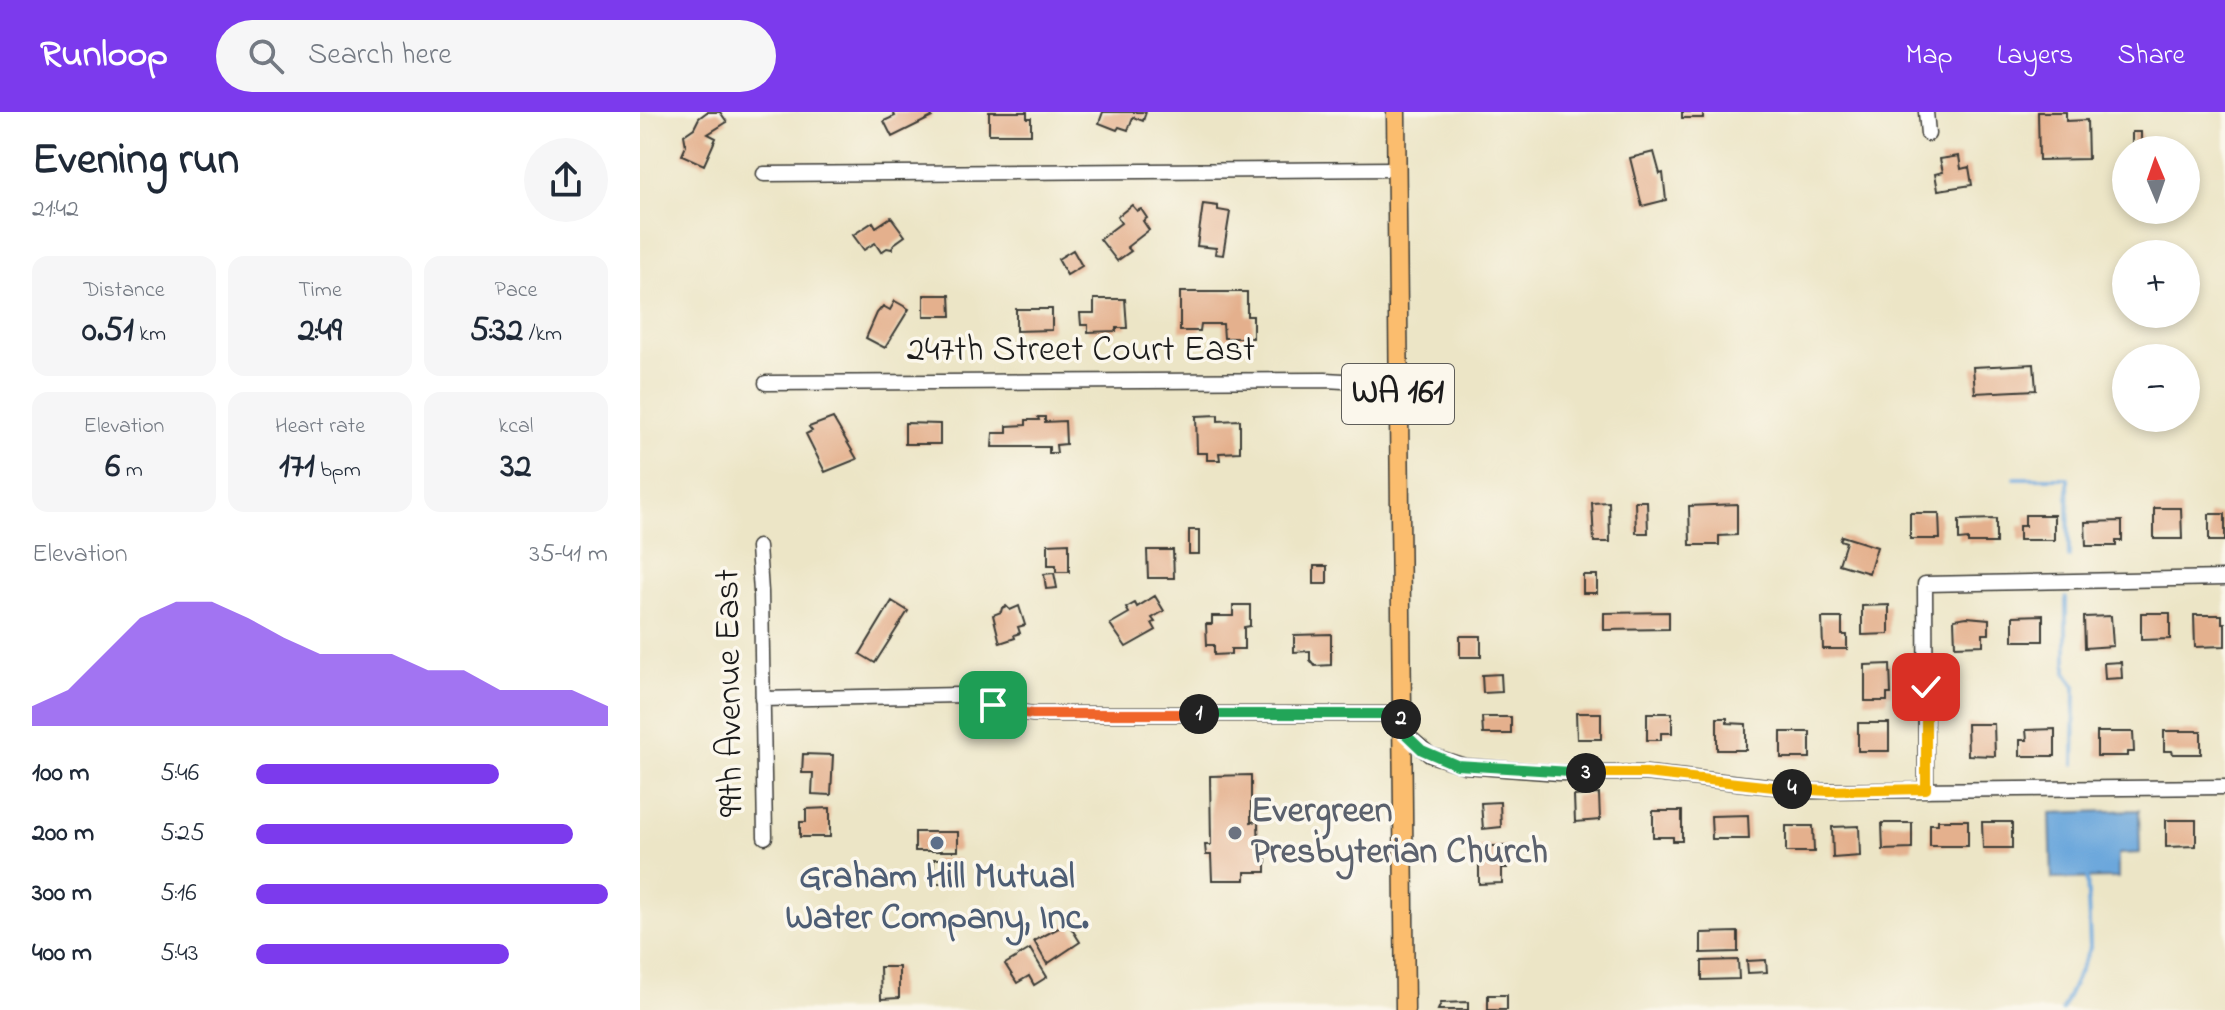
<!DOCTYPE html>
<meta charset="utf-8">
<style>
:root{--surface:#fff;--page:#f6f6f7;--text:#1f2937;--muted:#747a83;--accent:#7c3aed}
body{margin:0;font-family:"Indie Flower",sans-serif;background:var(--page);color:var(--text);height:100vh;display:flex;flex-direction:column;font-size:30px;white-space:nowrap}
*{box-sizing:border-box;margin:0}
p{font-size:26px;color:var(--muted)}
.icon{flex:none;width:44px;height:44px;fill:none;stroke:currentColor;stroke-width:2;stroke-linecap:round;stroke-linejoin:round}
.map{position:relative;flex:1;overflow:hidden}
.sheet{display:flex;flex-direction:column;background:var(--surface);width:640px}
.sheet>*{flex:none}
.needle{width:52px;rotate:358deg}
.fabs{position:absolute;left:1472px;top:24px;display:grid;gap:16px}
.fabs a{display:grid;place-items:center;width:88px;height:88px;border-radius:50%;background:var(--surface);box-shadow:0 4px 12px #0003;font-size:40px}
.pin{position:absolute;display:grid;place-items:center;width:68px;height:68px;color:#fff;margin:-34px;border-radius:16px;box-shadow:0 4px 12px #0006}
.km{position:absolute;width:40px;height:40px;margin:-20px;border-radius:50%;background:#222;color:#fff;font-size:22px;line-height:40px;text-align:center}
.round{display:grid;place-items:center;flex:none;width:84px;height:84px;border-radius:42px;background:var(--page)}
.head{display:flex;align-items:center;justify-content:space-between;height:136px;padding:0 32px}
h1{font-size:44px;font-weight:700;line-height:60px}
.figures{display:grid;grid-template-columns:repeat(3,1fr);gap:12px;height:136px;padding:8px 32px}
.figures div{display:grid;align-content:center;border-radius:16px;background:var(--page);text-align:center}
.figures b{font-size:34px;font-weight:700}
.figures small{font-size:22px;font-weight:400}
.figures p{font-size:22px}
.chart{height:224px;padding:16px 32px}
.chart p{display:flex;justify-content:space-between}
.chart svg{width:100%;height:144px;margin-top:8px;fill:var(--accent);opacity:.7}
ul{padding:0 32px;list-style:none;font-size:26px}
li{display:grid;grid-template-columns:128px 96px 1fr;align-items:center;height:60px}
li i{height:20px;border-radius:10px;background:var(--accent)}
header{display:flex;align-items:center;gap:48px;box-sizing:border-box;height:112px;padding:0 40px;background:var(--accent);color:#fff}
header strong{font-size:38px}
nav{display:flex;gap:44px;margin-inline-start:auto;font-size:28px}
.search{width:560px;height:72px;background:var(--page);display:flex;align-items:center;gap:20px;box-sizing:border-box;padding:0 28px;border-radius:44px;color:var(--muted);font-size:30px}
main{display:flex;flex:1;min-height:0}
.map>svg:first-child{display:block}
.water{fill:#6ca7dc;stroke:#44627c;stroke-width:2}
.lines{fill:none;stroke-linecap:round;stroke-linejoin:round}
.stream{stroke:#6ca7dc;stroke-width:4}
.building{fill:#e4b08d}
.minor-casing{stroke:#3b3a36;stroke-width:17}
.major-casing{stroke:#3b3a36;stroke-width:21}
.minor{stroke:#fff;stroke-width:14}
.major{stroke:#fbbd6e;stroke-width:18}
.split-1-casing{stroke:#fff;stroke-width:16}
.split-2-casing{stroke:#fff;stroke-width:16}
.split-3-casing{stroke:#fff;stroke-width:16}
.split-4-casing{stroke:#fff;stroke-width:16}
.split-5-casing{stroke:#fff;stroke-width:16}
.split-1{stroke:#f0652b;stroke-width:10}
.split-2{stroke:#22a559;stroke-width:10}
.split-3{stroke:#22a559;stroke-width:10}
.split-4{stroke:#f5b400;stroke-width:10}
.split-5{stroke:#f5b400;stroke-width:10}
.worship-dot{fill:#6b7280;stroke:#fbf7ec;stroke-width:3}
.service-dot{fill:#5c6f8a;stroke:#fbf7ec;stroke-width:3}
.labels{text-anchor:middle;dominant-baseline:central;stroke-width:7;stroke-linejoin:round;paint-order:stroke}
.shield{fill:#fbf7ec;stroke:#5f5e5a;stroke-width:2}
.shield-label{font-size:34px;font-weight:bold;fill:#1c1c1c}
.street-label{font-size:36px;fill:#1c1c1c;stroke:#fbf7ec}
.worship-label{font-size:36px;font-weight:bold;fill:#5b616d;stroke:#fbf7ec;text-anchor:start}
.service-label{font-size:36px;font-weight:bold;fill:#4e5e75;stroke:#fbf7ec}
</style>
<header>
<strong>Runloop</strong>
<div class="search"><svg class="icon" aria-label="search" viewBox="0 0 24 24"><circle cx="10" cy="10" r="6"/><path d="M15 15l6 6"/></svg>Search here</div>
<nav><a>Map</a><a>Layers</a><a>Share</a></nav>
</header>
<main>
<section class="sheet">
<div class="head"><div><h1>Evening run</h1><p>21:42</p></div><a class="round"><svg class="icon" aria-label="share" viewBox="0 0 24 24"><path d="M12 15V3M7 8l5-5 5 5M5 13v7h14v-7"/></svg></a></div>
<div class="figures">
<div><p>Distance</p><b>0.51<small> km</small></b></div>
<div><p>Time</p><b>2:49</b></div>
<div><p>Pace</p><b>5:32<small> /km</small></b></div>
</div>
<div class="figures">
<div><p>Elevation</p><b>6<small> m</small></b></div>
<div><p>Heart rate</p><b>171<small> bpm</small></b></div>
<div><p>kcal</p><b>32</b></div>
</div>
<div class="chart"><p><span>Elevation</span>35–41 m</p>
<svg viewBox="0 0 160 44" preserveAspectRatio="none"><path d="M0 44V38L10 33L20 22L30 11L40 6L50 6L60 11L70 17L80 22L90 22L100 22L110 27L120 27L130 33L140 33L150 33L160 38V44z"/></svg>
</div>
<ul>
<li><b>100 m</b>5:46<i style="width:69%"></i></li>
<li><b>200 m</b>5:25<i style="width:90%"></i></li>
<li><b>300 m</b>5:16<i style="width:100%"></i></li>
<li><b>400 m</b>5:43<i style="width:72%"></i></li>
</ul>
</section>
<div class="map">
<svg width="1585" height="898" viewBox="0 0 1585 898">
<rect width="100%" height="100%" fill="#fbf7ec"/>
<filter id="ink" filterUnits="userSpaceOnUse"><feTurbulence type="fractalNoise" baseFrequency=".0125" numOctaves="2"/><feDisplacementMap in="SourceGraphic" scale="16" xChannelSelector="R" yChannelSelector="G"/><feConvolveMatrix kernelMatrix="1 2 1 2 8 2 1 2 1" color-interpolation-filters="sRGB"/></filter>
<filter id="wash" filterUnits="userSpaceOnUse"><feTurbulence type="fractalNoise" baseFrequency=".006" numOctaves="4" result="noise"/><feDisplacementMap in="SourceGraphic" scale="32" xChannelSelector="R" yChannelSelector="G"/><feGaussianBlur stdDeviation="1.8" result="paint"/><feColorMatrix in="noise" values="0 0 0 0 0 0 0 0 0 0 0 0 0 0 0 0 0 1.4 0 .05"/><feComposite in="paint" operator="in"/></filter>
<g filter="url(#wash)">
<rect width="100%" height="100%" fill="#ece5c6"/>
<path class="water" d="M1499,698L1500,741L1478,742V766L1412,767L1410,701Z"/>
<g class="lines">
<path class="stream" d="M1375,366H1428L1429,445
M1426,486V561L1435,574L1434,652
M1422,898L1450,836L1447,762"/>
</g>
<g id="blocks">
<path class="building" d="M67,0H80L87,10L68,22L76,26L64,53L42,43L46,34L44,23L54,16L59,6Z
M253,0H289L292,5L252,25L244,9L255,4Z
M349,0H387V6H391V22H349Z
M463,0H506L503,9L493,5L488,18L479,15L477,18L459,11Z
M1042,0H1063V6H1042Z
M1398,0H1426V9L1447,8L1448,47L1399,48Z
M1492,20H1501V34H1492Z
M1014,40L1020,62L1023,61L1026,88L1002,94L990,46Z
M1319,44L1321,57L1329,55L1332,73L1298,78L1295,62L1303,60L1300,47Z
M563,92L578,94V98L590,100L583,143L575,142L576,136L557,134Z
M492,93L497,99L501,97L507,106L503,109L509,118L487,135L491,139L477,149L460,127L481,111L477,105Z
M251,105L265,124L254,132L252,137L247,136L241,140L235,131L224,138L213,123L233,110L236,115Z
M433,138L442,154L427,163L418,147Z
M540,180H607V204H613V226H584L583,212H561L560,219H540Z
M284,183H310L311,204H284Z
M454,187H485L487,216H476V219L448,220V213H441L440,201H454Z
M255,189L269,197L245,236L226,226L237,201L243,194L250,198Z
M376,197H412V218L376,219Z
M1394,252L1396,278L1335,281L1333,255Z
M578,303V309L600,308V340L579,341L580,348H567V341H557L556,304Z
M398,305H405V310L425,309L426,332L416,333L417,341H409V335H352L353,321H367V314L386,313V308H399Z
M193,306L217,347L185,360L166,322L172,319L169,315Z
M265,311L300,312V332H265Z
M995,389H1007L1008,421H996Z
M969,390L970,430H954L952,391Z
M1097,392V423L1079,424V433H1050L1049,394Z
M1514,396H1541L1542,427H1514Z
M1270,401H1299L1300,427H1270Z
M1569,402H1585V429H1569Z
M1385,403H1414V428H1379V414H1385Z
M1356,407V431H1328V427L1319,428V408Z
M1482,409V429H1476V434H1446L1445,410Z
M549,418H559V442H549Z
M1202,424L1237,435L1229,461L1199,452L1206,430L1200,428Z
M429,431V460H416V453H408V432Z
M507,438H533L534,466H508Z
M674,454H687V472H674Z
M414,461L417,476L406,477L404,462Z
M943,463H957V481H943Z
M515,484L524,499L512,506L515,510L512,511L516,518L486,535L470,512L489,501L486,496L495,491L497,495Z
M252,489L268,499L235,551L220,542Z
M593,493H610V514L604,515V537H591V542L574,543V533H567L566,512H572V504H593Z
M1249,493V522L1222,523V494Z
M366,494L370,498L379,494L385,513L378,515L380,521L374,523L375,526L360,531L353,503L361,500L362,496Z
M1029,500V517L964,518V501Z
M1501,501H1530V527L1501,528Z
M1403,503V529H1373V504Z
M1554,503H1582V511H1585V534L1555,535Z
M1471,504L1473,534L1445,536L1444,505Z
M1327,505L1349,507V522H1343V533L1315,534L1314,507Z
M1182,506H1202V523H1207V537H1183Z
M691,522V553L675,554L670,548V539L654,540V523Z
M820,524H841V545H820Z
M1481,550L1482,566L1465,567L1464,551Z
M1250,552L1251,582H1247V589H1225V553Z
M861,562L862,580L843,581L842,563Z
M936,601H961V627H937Z
M1007,601H1032V621H1021V628H1007Z
M842,605H871V622H843Z
M1077,606H1087V611L1106,612V638H1077Z
M1218,611H1249V639H1218Z
M1327,612H1354L1355,644L1328,643Z
M1415,617V644H1380V628H1387L1386,618Z
M1524,619H1561V642H1533L1532,639H1524Z
M1141,620H1170V646H1141Z
M1457,620H1493L1494,640H1487V644H1457Z
M163,642L193,643L191,683L172,682L173,661H162Z
M611,663V710L618,709L619,742H626V760H605V768H572L571,743H566L565,733H571L570,664Z
M959,682L960,708L935,710L934,684Z
M860,690L861,715L843,717L841,691Z
M190,696V725H160V710H166V697Z
M1013,699H1042V729H1033V725H1013Z
M1108,703L1109,727H1072L1071,704Z
M1298,708H1328V734H1290V712H1298Z
M1526,708H1556V734L1526,735Z
M1342,710H1372V736H1343Z
M1242,711H1272V737L1243,738Z
M1146,714H1173L1174,740H1146Z
M1219,714L1220,744L1193,746L1192,715Z
M275,720H318V739H275Z
M839,734H867V756H862V771L839,772Z
M294,747H319L318,772L294,771Z
M428,811L440,830L407,852L394,829Z
M1098,820V840L1061,841V821Z
M390,837L407,865L394,873L389,864L377,871L365,852Z
M1098,848L1099,867L1062,868V849Z
M1126,848L1127,860L1108,861L1107,849Z
M240,855H259V886L241,887Z
M848,883H867V898H848Z
M828,890V898H798L801,891Z"/>
</g>
</g>
<g filter="url(#ink)">
<use href="#blocks" fill-opacity="0" stroke="#3b3a36" stroke-width="2"/>
<g class="lines">
<defs>
<path id="minor" d="M1286,0L1288,22
M124,62L756,57
M126,271L685,268L758,272
M118,435L121,480L125,725
M122,587L320,583L342,585L369,599L393,602H761
M761,618L790,643L825,654L920,661H1006L1173,679L1585,675
M1286,677L1285,472L1585,466"/>
<path id="major" d="M756,0L765,898"/>
</defs>
<use href="#minor" class="minor-casing"/>
<use href="#major" class="major-casing"/>
<use href="#minor" class="minor"/>
<use href="#major" class="major"/>
</g>
</g>
<g class="lines" filter="url(#ink)">
<defs>
<path id="split-1" d="M353,593L369,599L393,602H559"/>
<path id="split-2" d="M559,602H761V607"/>
<path id="split-3" d="M761,607V618L782,638L817,653L946,661"/>
<path id="split-4" d="M946,661H1006L1152,677"/>
<path id="split-5" d="M1152,677L1189,679L1286,677V575"/>
</defs>
<use href="#split-1" class="split-1-casing"/>
<use href="#split-2" class="split-2-casing"/>
<use href="#split-3" class="split-3-casing"/>
<use href="#split-4" class="split-4-casing"/>
<use href="#split-5" class="split-5-casing"/>
<use href="#split-1" class="split-1"/>
<use href="#split-2" class="split-2"/>
<use href="#split-3" class="split-3"/>
<use href="#split-4" class="split-4"/>
<use href="#split-5" class="split-5"/>
</g>
<circle class="worship-dot" cx="595" cy="721" r="8"/>
<circle class="service-dot" cx="297" cy="731" r="8"/>
<g class="labels">
<rect class="shield" x="702" y="252" width="112" height="60" rx="6"/>
<g class="shield-label">
<text x="758" y="282">WA 161</text>
</g>
<g class="street-label">
<text x="441" y="239">247th Street Court East</text>
<text transform="translate(91 581) rotate(-91)">99th Avenue East</text>
</g>
<g class="worship-label">
<text x="611" y="700">Evergreen<tspan x="611" dy="41">Presbyterian Church</tspan></text>
</g>
<g class="service-label">
<text x="297" y="766">Graham Hill Mutual<tspan x="297" dy="41">Water Company, Inc.</tspan></text>
</g>
</g>
</svg>
<div class="fabs">
<a><svg class="needle" viewBox="-14 -14 28 28"><path d="M0-13l5 13h-10z" fill="#e53935"/><path d="M0 13l5-13h-10z" fill="#747a83"/></svg></a>
<a>+</a>
<a>−</a>
</div>
<div class="pin" style="left:353px;top:593px;background:#1e9e55"><svg class="icon" aria-label="arrive" viewBox="0 0 24 24"><path d="M6 21V4h12l-3 4 3 4H6"/></svg></div>
<div class="pin" style="left:1286px;top:575px;background:#d93025"><svg class="icon" aria-label="check" viewBox="0 0 24 24"><path d="M5 12l5 5 9-10"/></svg></div>
<b class="km" style="left:559px;top:602px">1</b>
<b class="km" style="left:761px;top:607px">2</b>
<b class="km" style="left:946px;top:661px">3</b>
<b class="km" style="left:1152px;top:677px">4</b>
</div>
</main>
